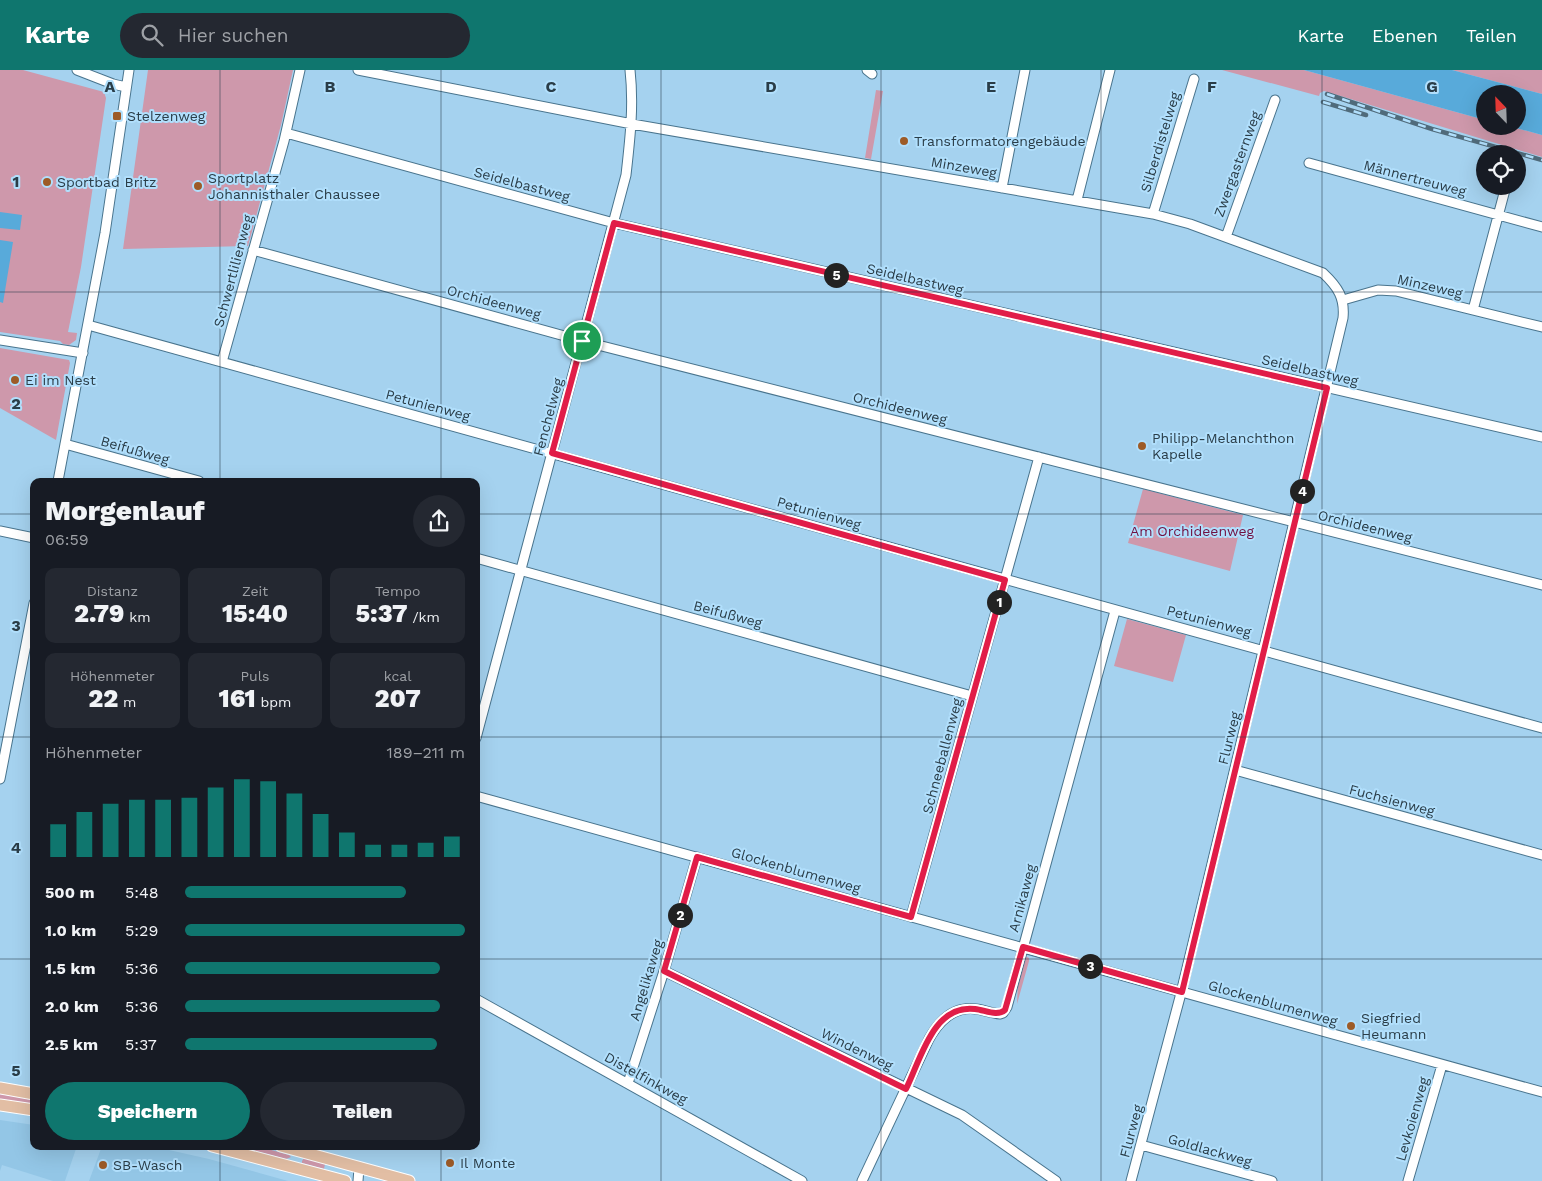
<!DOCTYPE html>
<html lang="de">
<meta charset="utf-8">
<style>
:root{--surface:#171b24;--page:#242831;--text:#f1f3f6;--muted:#9ea1a6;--accent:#0f766e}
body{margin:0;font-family:"Work Sans",sans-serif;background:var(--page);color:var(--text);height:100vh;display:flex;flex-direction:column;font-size:19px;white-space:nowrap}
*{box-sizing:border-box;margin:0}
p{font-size:16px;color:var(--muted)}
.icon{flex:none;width:28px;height:28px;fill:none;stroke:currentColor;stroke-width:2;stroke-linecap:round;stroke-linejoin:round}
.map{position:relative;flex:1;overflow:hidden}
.sheet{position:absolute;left:30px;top:408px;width:450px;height:672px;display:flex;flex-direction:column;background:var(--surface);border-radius:10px;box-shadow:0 5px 20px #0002}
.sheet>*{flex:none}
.needle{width:32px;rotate:337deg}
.tools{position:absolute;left:1476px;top:15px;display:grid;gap:10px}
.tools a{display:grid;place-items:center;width:50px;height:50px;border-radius:50%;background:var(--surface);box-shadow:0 5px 20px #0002;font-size:25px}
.pin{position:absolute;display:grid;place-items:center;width:42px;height:42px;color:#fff;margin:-21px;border:2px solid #fff;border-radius:50%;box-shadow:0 1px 5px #0007}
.km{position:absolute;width:25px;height:25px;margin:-12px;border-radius:50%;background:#222;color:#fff;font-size:14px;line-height:25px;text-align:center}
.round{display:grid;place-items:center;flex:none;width:52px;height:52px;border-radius:26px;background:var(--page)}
.headline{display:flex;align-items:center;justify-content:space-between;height:85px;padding:0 15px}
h1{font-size:28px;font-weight:800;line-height:38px}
.metrics{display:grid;grid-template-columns:repeat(3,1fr);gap:8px;height:85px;padding:5px 15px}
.metrics div{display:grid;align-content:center;border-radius:10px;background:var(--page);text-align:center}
.metrics b{font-size:25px;font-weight:800}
.metrics small{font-size:14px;font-weight:400}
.metrics p{font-size:14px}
.chart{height:140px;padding:10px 15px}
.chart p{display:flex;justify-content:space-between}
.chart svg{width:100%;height:90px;margin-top:5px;stroke:var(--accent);stroke-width:6}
.button{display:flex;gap:10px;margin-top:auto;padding:10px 15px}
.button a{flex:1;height:58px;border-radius:30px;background:var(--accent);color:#fff;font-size:20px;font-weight:800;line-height:58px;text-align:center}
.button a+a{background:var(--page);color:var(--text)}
ul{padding:0 15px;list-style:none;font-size:16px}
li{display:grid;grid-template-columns:80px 60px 1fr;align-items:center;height:38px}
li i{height:12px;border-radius:6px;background:var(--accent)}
header{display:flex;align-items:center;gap:30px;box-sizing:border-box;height:70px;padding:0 25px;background:var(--accent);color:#fff}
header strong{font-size:24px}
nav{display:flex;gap:28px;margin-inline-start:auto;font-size:18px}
.search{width:350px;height:45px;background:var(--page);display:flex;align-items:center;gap:12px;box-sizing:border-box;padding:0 18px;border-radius:28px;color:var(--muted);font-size:19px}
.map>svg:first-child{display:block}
.built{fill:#93c6e6}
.green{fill:#ce98ab}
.water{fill:#58aada}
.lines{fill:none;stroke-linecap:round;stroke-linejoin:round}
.minor-casing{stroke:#49748d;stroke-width:11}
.major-casing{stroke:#fff;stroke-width:13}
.minor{stroke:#fff;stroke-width:9}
.major{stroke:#e2bea4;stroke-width:11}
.rail-casing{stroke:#506b7b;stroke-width:4.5}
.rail{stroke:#b1dffc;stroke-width:2.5;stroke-dasharray:8;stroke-linecap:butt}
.route-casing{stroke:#fff;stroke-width:10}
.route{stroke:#e11d48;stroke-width:6}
.grid{fill:none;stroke:#2a3d48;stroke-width:1;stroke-opacity:0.55}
.poi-dot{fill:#9d5b27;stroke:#b1dffc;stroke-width:2}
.labels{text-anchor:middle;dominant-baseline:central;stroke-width:4;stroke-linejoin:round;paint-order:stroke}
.poi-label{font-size:14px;fill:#2a3d48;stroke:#b1dffc;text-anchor:start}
.street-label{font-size:14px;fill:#2a3d48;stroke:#b1dffc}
.park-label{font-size:14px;fill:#711041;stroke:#b1dffc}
.grid-label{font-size:16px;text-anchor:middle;font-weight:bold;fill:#2a3d48;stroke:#b1dffc;stroke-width:4;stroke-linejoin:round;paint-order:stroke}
</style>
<header>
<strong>Karte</strong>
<div class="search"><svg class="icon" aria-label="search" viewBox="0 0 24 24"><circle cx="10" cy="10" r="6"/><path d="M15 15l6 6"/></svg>Hier suchen</div>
<nav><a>Karte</a><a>Ebenen</a><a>Teilen</a></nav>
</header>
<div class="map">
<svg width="1542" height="1111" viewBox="0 0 1542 1111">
<rect width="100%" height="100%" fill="#a5d2ef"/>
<path class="built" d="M0,1050L34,1055V1076H77L65,1111H53L2,1095L0,1101Z
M102,1076H147L169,1080L209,1089L288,1111H89Z"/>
<path class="green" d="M0,0H23L104,22L106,28L81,197L68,262L77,263L76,270L69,275L63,274L60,271L0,262Z
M148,0H293L281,55L248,176L123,179Z
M1222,0H1304L1485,50V56H1509L1542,65V87L1324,21L1320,23L1319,26Z
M1452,0H1542V24Z
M876,20L883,21L871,89L865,88Z
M0,278L69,290L70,293L56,370L0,338Z
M1143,419L1243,445L1230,501L1128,473Z
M1127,549L1186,565L1173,612L1114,596Z
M1025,886L1029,888V891L1017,934L1018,911Z
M0,1024L34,1030V1035L0,1029Z
M237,1076H257L289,1085L291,1087L286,1089Z
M304,1088L325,1094L324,1099L302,1093V1091Z"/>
<path class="water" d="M1304,0H1452L1542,24V65L1509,56H1518V24H1485V50Z
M0,142L22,145L20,160L0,158Z
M0,170L13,172L3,233L0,232Z"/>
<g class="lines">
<defs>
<path id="minor" d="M77,0L113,14L126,17
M358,0L632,54L1153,144L1190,154L1323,203C1338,217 1345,228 1343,248L1180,927L1131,1111
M867,0L872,4
M286,63L614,153L1542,367
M1309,93L1542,157
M1002,118L1025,0
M1077,130L1110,0
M1153,144L1194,9
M1226,167L1275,30
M253,180L590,273L1542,515
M1343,230L1378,220L1396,221L1542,257
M1473,240L1506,116
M88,255L1542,658
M0,270L83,283
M222,292L284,71L300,0
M65,374L199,411
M58,411L105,163L129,0
M0,461L34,468
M476,488L972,626
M476,668L626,105C630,69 634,36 630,0
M1235,700L1542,785
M0,709L34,533
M476,726L1542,1022
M911,847L1039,387
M664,901L962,1045L1056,1111
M476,929L802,1111
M628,1013L664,901L697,787
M1141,1075L1272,1111
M358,1111L359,1098
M862,1111L929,969C939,951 954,936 976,939C984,940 991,943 1000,944L1003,943L1007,937L1115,541
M1408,1111L1442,995"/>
<path id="major" d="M0,1018L34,1024
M0,1035L34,1040
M212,1076L345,1111
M281,1076L409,1111"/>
</defs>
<use href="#minor" class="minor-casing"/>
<use href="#major" class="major-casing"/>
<use href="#minor" class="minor"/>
<use href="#major" class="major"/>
<defs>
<path id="rail" d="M1327,24L1432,59L1542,90
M1323,32L1366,45"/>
</defs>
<use href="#rail" class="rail-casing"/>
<use href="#rail" class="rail"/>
</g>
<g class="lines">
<defs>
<path id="route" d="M614,153L1327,318L1182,922L1023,877L1005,940C997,947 985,940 975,939C933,934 921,989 906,1019L664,901L697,787L911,847L1005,510L552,383Z"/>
</defs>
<use href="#route" class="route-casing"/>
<use href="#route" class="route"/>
</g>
<path class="grid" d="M220,0V411M441,0V411M661,0V1111M881,0V1111M1101,0V1111M1322,0V1111M0,222H1542M0,444H34M476,444H1542M0,667H34M476,667H1542M0,889H34M476,889H1542M220,1076V1111M441,1076V1111"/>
<g class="poi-dot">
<rect x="112" y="41" width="10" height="10" rx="2.5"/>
<circle cx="904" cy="71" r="5"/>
<circle cx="47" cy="112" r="5"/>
<circle cx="198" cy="116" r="5"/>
<circle cx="15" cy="310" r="5"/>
<circle cx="1142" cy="376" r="5"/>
<circle cx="1351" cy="956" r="5"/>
<circle cx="450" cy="1093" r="5"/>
<circle cx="103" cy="1095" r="5"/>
</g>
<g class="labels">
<g class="poi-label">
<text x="127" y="46">Stelzenweg</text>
<text x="914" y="71">Transformatorengebäude</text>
<text x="208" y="108">Sportplatz<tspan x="208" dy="16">Johannisthaler Chaussee</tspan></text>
<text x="57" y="112">Sportbad Britz</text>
<text x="25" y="310">Ei im Nest</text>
<text x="1152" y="368">Philipp-Melanchthon<tspan x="1152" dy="16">Kapelle</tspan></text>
<text x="1361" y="948">Siegfried<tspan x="1361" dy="16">Heumann</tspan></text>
<text x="460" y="1093">Il Monte</text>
<text x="113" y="1095">SB-Wasch</text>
</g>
<g class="street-label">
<text transform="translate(1160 72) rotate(-73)">Silberdistelweg</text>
<text transform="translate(1237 94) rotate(-70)">Zwergasternweg</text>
<text transform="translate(964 97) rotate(10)">Minzeweg</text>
<text transform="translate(1415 108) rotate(15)">Männertreuweg</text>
<text transform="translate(522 114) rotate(15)">Seidelbastweg</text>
<text transform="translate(233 201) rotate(-75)">Schwertlilienweg</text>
<text transform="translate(915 209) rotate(13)">Seidelbastweg</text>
<text transform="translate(1430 216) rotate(13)">Minzeweg</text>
<text transform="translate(494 232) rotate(15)">Orchideenweg</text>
<text transform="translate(1310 300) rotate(13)">Seidelbastweg</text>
<text transform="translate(428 335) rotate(15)">Petunienweg</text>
<text transform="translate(900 338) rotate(14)">Orchideenweg</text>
<text transform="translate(548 347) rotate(-75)">Fenchelweg</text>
<text transform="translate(135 380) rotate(16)">Beifußweg</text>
<text transform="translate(819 443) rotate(16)">Petunienweg</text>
<text transform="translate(1365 456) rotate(14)">Orchideenweg</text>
<text transform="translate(728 544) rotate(15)">Beifußweg</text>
<text transform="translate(1209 551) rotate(15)">Petunienweg</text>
<text transform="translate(1229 668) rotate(-76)">Flurweg</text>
<text transform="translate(942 686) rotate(-75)">Schneeballenweg</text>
<text transform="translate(1392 730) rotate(15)">Fuchsienweg</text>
<text transform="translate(796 800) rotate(16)">Glockenblumenweg</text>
<text transform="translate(1022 828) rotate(-75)">Arnikaweg</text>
<text transform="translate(646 910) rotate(-73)">Angelikaweg</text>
<text transform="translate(1273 933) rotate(16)">Glockenblumenweg</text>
<text transform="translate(857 979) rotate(26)">Windenweg</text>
<text transform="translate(646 1008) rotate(29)">Distelfinkweg</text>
<text transform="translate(1412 1049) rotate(-74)">Levkoienweg</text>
<text transform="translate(1131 1061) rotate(-75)">Flurweg</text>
<text transform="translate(1210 1080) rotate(16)">Goldlackweg</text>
</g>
<g class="park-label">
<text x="1192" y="461">Am Orchideenweg</text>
</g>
</g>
<g class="grid-label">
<text x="110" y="22">A</text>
<text x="330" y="22">B</text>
<text x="551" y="22">C</text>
<text x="771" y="22">D</text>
<text x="991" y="22">E</text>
<text x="1212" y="22">F</text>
<text x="1432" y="22">G</text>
<text x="16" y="117">1</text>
<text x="16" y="339">2</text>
<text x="16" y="561">3</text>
<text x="16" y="783">4</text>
<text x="16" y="1006">5</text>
</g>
</svg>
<div class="tools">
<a><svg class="needle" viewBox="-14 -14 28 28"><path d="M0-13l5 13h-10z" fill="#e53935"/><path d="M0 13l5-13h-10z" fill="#9ea1a6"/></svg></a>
<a><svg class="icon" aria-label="locate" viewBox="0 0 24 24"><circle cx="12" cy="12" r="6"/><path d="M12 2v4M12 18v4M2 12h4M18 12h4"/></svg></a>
</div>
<div class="pin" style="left:582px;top:271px;background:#1e9e55"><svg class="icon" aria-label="arrive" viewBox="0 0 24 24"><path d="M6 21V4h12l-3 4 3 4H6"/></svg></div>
<b class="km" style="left:999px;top:532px">1</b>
<b class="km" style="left:680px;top:845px">2</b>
<b class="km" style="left:1090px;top:896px">3</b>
<b class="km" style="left:1302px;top:421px">4</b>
<b class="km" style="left:836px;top:205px">5</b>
<section class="sheet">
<div class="headline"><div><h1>Morgenlauf</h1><p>06:59</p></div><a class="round"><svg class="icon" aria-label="share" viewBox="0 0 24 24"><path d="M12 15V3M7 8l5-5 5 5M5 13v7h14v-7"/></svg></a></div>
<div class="metrics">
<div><p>Distanz</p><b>2.79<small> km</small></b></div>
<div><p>Zeit</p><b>15:40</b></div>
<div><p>Tempo</p><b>5:37<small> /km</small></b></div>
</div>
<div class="metrics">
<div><p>Höhenmeter</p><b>22<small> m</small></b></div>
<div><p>Puls</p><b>161<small> bpm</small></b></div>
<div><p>kcal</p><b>207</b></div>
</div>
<div class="chart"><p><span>Höhenmeter</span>189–211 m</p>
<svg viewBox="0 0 160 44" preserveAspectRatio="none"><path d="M5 44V28M15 44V22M25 44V18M35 44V16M45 44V16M55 44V15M65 44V10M75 44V6M85 44V7M95 44V13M105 44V23M115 44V32M125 44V38M135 44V38M145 44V37M155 44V34"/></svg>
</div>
<ul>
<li><b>500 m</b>5:48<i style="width:79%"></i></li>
<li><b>1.0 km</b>5:29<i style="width:100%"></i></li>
<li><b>1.5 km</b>5:36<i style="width:91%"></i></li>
<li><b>2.0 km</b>5:36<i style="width:91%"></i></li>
<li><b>2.5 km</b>5:37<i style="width:90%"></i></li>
</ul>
<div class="button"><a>Speichern</a><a>Teilen</a></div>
</section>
</div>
